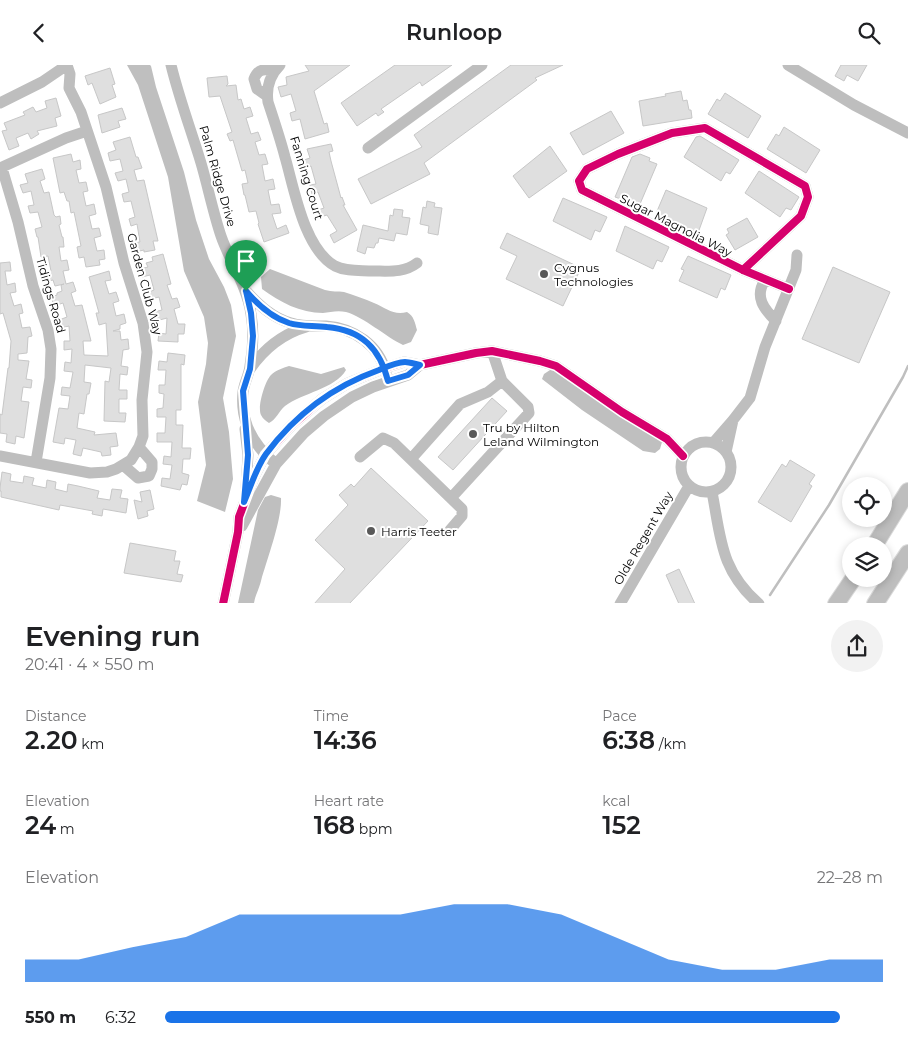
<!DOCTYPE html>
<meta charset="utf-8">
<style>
:root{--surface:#fff;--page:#f2f2f2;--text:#202124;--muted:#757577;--accent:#1a73e8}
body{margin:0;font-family:Montserrat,sans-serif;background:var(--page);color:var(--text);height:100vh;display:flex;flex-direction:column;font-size:19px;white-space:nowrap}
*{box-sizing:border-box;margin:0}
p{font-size:16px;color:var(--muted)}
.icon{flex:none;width:28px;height:28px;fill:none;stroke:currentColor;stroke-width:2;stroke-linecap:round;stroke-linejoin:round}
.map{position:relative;height:538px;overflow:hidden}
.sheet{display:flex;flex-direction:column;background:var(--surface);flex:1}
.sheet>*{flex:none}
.tools{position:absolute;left:842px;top:412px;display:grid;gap:10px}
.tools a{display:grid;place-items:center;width:50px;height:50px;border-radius:50%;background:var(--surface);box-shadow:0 2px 8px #0003;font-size:25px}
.pin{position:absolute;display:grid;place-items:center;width:42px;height:42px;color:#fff;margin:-51px -21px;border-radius:50% 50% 50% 0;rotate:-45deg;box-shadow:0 0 5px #0007}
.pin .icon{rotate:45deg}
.round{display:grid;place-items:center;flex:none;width:52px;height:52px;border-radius:26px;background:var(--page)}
.headline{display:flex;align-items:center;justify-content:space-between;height:85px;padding:0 25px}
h1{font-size:28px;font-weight:600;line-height:38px}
.stats{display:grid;grid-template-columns:repeat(3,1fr);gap:8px;height:85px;padding:5px 25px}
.stats div{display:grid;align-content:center}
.stats b{font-size:25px;font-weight:600}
.stats small{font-size:14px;font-weight:400}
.stats p{font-size:14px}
.chart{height:140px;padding:10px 25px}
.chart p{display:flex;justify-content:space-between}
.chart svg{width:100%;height:90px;margin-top:5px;fill:var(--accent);opacity:.7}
ul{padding:0 25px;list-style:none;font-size:16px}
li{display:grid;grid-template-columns:80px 60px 1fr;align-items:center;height:38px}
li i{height:12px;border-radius:6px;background:var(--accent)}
header{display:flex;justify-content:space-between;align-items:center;height:65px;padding:0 25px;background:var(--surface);font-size:22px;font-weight:600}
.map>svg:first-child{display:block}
.water{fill:#bfbfbf}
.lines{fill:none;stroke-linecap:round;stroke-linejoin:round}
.stream{stroke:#bfbfbf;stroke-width:2.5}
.building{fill:#dfdfdf;stroke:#c7c7c7}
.highway-casing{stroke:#dbdbdb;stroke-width:18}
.minor{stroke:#bebebe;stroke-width:11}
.highway{stroke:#bebebe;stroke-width:16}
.cycleway-casing{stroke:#fff;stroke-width:11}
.cycleway{stroke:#d6006c;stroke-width:8}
.route-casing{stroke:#fff;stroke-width:10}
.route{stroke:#1a73e8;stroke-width:6}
.poi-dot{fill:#595959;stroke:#fff;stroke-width:2}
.labels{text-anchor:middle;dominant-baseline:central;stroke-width:4;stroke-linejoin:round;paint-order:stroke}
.street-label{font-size:12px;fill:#000;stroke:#fff}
.poi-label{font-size:12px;fill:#000;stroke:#fff;text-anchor:start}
</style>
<header><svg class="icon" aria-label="back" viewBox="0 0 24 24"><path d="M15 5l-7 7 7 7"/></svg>Runloop<svg class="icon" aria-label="search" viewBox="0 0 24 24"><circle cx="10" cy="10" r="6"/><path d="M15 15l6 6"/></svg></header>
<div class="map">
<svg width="908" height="539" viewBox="0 0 908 539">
<rect width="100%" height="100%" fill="#fff"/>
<path class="water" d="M127,0H150L151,1L156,22L184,107L196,155L209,194L224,222L231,240L236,271L223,333L229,367L233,414L225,447L197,436L206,400L198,337L206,299L208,278L204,252L184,206L168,112L138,20Z
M270,204L325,225C332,227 338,226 344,227C354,230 365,234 374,238C386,243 394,251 407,247C414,251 415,258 417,265L411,277L403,280C386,272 364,252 346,247C338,245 330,247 323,248C300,248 280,237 262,224L261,212Z
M289,301L321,309L344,302L346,305C335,324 302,328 285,341C279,346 276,355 269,358C266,356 263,354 261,350C257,342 265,316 271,310C276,305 283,303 289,301Z
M550,305H557L662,377L660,384L655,388L643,386L582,345L542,314L544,309Z
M271,430L281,433C282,455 267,494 261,516C259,524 255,531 254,538H238L258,445L265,432Z"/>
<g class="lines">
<path class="stream" d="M770,530L829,440L903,312L908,301"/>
</g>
<path class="building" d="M305,0H350L314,26L324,59L327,58L329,67L305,74L300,54L292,56L290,48L296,46L291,29L281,32L278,22L287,20L286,12L309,6Z
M395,0H452L422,21L420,17L381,44L384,47L378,51L376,48L357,61L341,38Z
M511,0H563L535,13L537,15L424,98L430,109L371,139L358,114L422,82L414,70Z
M841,0H867L858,16L847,10L844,16L835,11Z
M110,3L115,19L112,20L116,32L100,39L92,18L88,20L85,11Z
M227,11L228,19L226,21L236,20L238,35L241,34L244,44L250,42L253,51L246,53L251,69L258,67L261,75L255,77L259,90L265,89L268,99L262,100L265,116L273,114L275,124L268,125L271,140L279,139L281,148L272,149L277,164L286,160L289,168L264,177L258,159L259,158L256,146L249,147L245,130H244L242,119L248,118L245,105L242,106L233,75L230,76L227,69L232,67L220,31L209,32L207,13Z
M681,26L683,36L687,35L689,45H691L692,53L643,61L639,36L666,31L665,29Z
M725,28L761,51L748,73L708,49L717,34L720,36Z
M56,33L61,51L55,53L57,61L37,66L39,69L31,74L28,68L16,73L19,81L9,85L2,66L7,65L4,58L25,50L23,47L33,42L36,47L47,43L45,36Z
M122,43L126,54L118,56L120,62L102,68L98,50Z
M611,46L624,68L583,90L570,68Z
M784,62L820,85L806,108L767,84L776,69L779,71Z
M700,71L739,95L730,109L726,107L721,116L684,92L696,72Z
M130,72L136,92H138L142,103L134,105L137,116L144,115L158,176H153L155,185L144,187V185L135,187L133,178L140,177L137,159L131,161L129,154L135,152L131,136L124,137L122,129L129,127L126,114L118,116L115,108L123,106L120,94L110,96L108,88L116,85L113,77Z
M331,79L333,86L329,87L331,96L341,133L342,132L345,140H343L357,165L334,178L330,170L337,166L327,150L320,152L318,145L324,143L318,127L312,129L310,120L316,119L311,101L306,103L304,95L310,93L307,84Z
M550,81L567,106L529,133L513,111Z
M71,89L73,97L80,95L81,104L76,105L79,118L86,117L88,126L83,127L86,141L94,139L96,149L89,151L92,164L99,163L101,171L94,173L97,186L104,185L105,194L99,195L100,200L86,202L84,192L79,193L77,182L81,181L74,147L71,148L69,136H67L64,127L60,128L53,93Z
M640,89L650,93L649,96L657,99L640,139L630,135L629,137L615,132L632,92Z
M42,104L45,114L40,116L44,128L49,127L54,150L56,152L60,151L61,159L59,160L62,172H63L64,182H59L61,196L67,195L69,205L63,206L66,219L73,217L76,226L71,228L75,241L82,240L91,276H83L84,290L108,291L106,258L99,260L96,248H99L89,212L109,206L111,215L105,216L109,229L116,227L119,236L113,238L116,251L124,249L126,258L120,260V264L113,266H120L121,275L128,274L129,284L123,285L121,301L128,302L127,310L120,309L119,325H127V334H119V348H126L125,357L104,356L105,316L109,317L111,303L85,300L84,317L91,318L89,329H87L84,349L79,348L77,363L95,367L94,370L116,368L118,381L110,382L111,390L102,391L101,387L83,383L81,391L73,389L76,375L65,373L64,379L53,377L59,343L68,344L70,331L61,330L62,322L70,323L73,307L64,306L65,297L71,298L72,284L64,285V276H70L69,261L61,263L59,255L67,252L63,238L54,241L51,232L57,230V228L62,226L61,220L64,219L55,221L53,215L44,217L43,207L51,206L48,191L41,192L38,172H37L35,164L42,162L38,147L30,148L28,141L34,140L31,126L23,128L20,120L28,118L25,109Z
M759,106L799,132L791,145L786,143L780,152L745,128Z
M666,125L707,143L698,168L655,151Z
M563,133L607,152L600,167L595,165L591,175L553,156Z
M427,136L435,138L434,142L442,143L438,170L428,168L429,161L420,159L423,142L426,143Z
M394,144L403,145L402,152L410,153L407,170L396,168L394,176L379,173L378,178H376L374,183L367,182L365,189L357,186L363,160L388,166L390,150L393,151Z
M747,153L758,172L735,185L726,170L729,168L727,164Z
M625,161L669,182L662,197L657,195L653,204L616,186Z
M507,168L581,203L563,241L506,214L517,191L500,183Z
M163,189L171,219L167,220L172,234L177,233L180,242L174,244L178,259H185L184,269H178V277L158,276L159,268L166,269L167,253L156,256L154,247L162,245L159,232L151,234L149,227L154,225L150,210L142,212L140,204L148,202L146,198L153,196L152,192Z
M688,191L731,210L725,225L721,223L717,233L679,216L684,205L681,204Z
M10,197L11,206H5L7,220L15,218L16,227L10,228L14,241L21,239L23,248L19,249L22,263L30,262L32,271L28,272L27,288L18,289V295L29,296L26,314L32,315L31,323L23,322L21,336L29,337L24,373L16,371L15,379L6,377L7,369L0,368V349L2,350L8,303H9L11,276L3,248L0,249V198Z
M833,202L890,227L859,298L802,274Z
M168,288L185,290L184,300L181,299V345H176V360H183L182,383H191L190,394H183L182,408L189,410L187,420L182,419L180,425L161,421L162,413L170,414L172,400L163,399L164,391L171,392L172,377H157V368H165L166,352H157V344L163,343L164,329L159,328V320H165L166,305H158L159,296L167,297Z
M492,333L507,346L453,405L438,392Z
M790,395L815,410L809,419L812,421L791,457L758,437L782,399L786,402Z
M371,403L428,456L349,539H314L345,504L315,475L348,440L339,430L351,419L354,422Z
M2,407L11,409L10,416L23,418L24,411L34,413L32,420L46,423L47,415L56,417L55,424L67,427L68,419L78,421L99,426L97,433L110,435L112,424L122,425L120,433L128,434L126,448L103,444L102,451L92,449L93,446L60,440L59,445L1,432V426H0V423Z
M150,425L154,444L147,446L148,451L138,454L134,435L142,437L140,427Z
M130,478L176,486L174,496H180L177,509L183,510L181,517L124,508Z
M679,504L695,539H679L666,510Z"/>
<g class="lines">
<defs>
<path id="highway" d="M874,481L908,426
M836,539L853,514
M875,539L908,488"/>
</defs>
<use href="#highway" class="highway-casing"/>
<path class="minor" d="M171,0C179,33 191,65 201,98C208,122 213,147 221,171C230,197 247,221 251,249C254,266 253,284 250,301C249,310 244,318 243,327C240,357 254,381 276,399
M280,0C270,10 266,23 268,37C274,55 280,73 285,92C294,123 304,184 335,201C347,207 361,205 373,206C389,206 404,208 417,198
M788,0L854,40L908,68
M267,31L257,24L254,14C258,3 265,4 275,6
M0,38L42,17L67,0
M368,83L482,0
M0,103L66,73L87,66
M2,103L18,157L33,221L48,265L51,284L50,313L36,397
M743,205L801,151L808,132L805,121L705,63L672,68L618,89L587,104L579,116L582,125L743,205L789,224
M765,215C754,232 764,244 776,256
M247,227C260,241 273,253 291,258C303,262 314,261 326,261C354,263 379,280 386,308
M250,304C264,284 282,269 306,262
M733,355L750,333L765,282L796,205L797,190
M245,364L248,390L246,423
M681 402a25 25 0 1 1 50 0a25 25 0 1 1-50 0Z
M713,378L733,355L726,387
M0,391L90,408L107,407L116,404L131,395L139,382L143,371L142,335L147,287L143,258L124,198L106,122L81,47L69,23L70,9L67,0
M360,392L383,373L394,378L462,444V451L450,465
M411,394L460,339L488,327L502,316
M123,400L138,413L149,411L152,404V397L139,382
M712,427C721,473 720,505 759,539
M451,433L529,348L528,342L502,316L492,286
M242,461L276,399L304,368L324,351L352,332L373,322L408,310L420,300
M223,539L238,467L239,452L254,412L265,390L290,362L322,334L348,318L385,303L404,297L420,300L476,288L492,286L540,296L556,301L622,347L667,374L683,391
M620,539L689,421"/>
<use href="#highway" class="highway"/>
<defs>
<path id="cycleway" d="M743,205L801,151L808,132L805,121L705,63L672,68L618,89L587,104L579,116L582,125L743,205L789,224
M223,539L238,467L239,452L254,412L265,390L290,362L322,334L348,318L385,303L404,297L420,300L476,288L492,286L540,296L556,301L622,347L667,374L683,391"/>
</defs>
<use href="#cycleway" class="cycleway-casing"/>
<use href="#cycleway" class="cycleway"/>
</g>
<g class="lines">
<defs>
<path id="route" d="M246,226L251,248L253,271L250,304L243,326L248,390L244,437C251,421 256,403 266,389C295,350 334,321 379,305C386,302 397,297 405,297C409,297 415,299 420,300L408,310L388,316C380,284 362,265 327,262C314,260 302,262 289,258C271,252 258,240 246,226"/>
</defs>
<use href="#route" class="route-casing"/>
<use href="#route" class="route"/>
</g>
<g class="poi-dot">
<circle cx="544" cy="209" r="5"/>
<circle cx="473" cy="369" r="5"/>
<circle cx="371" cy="466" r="5"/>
</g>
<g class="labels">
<g class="street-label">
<text transform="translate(218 111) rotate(74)">Palm Ridge Drive</text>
<text transform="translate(307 113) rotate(73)">Fanning Court</text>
<text transform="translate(676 160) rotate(27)">Sugar Magnolia Way</text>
<text transform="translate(145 219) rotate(75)">Garden Club Way</text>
<text transform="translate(51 230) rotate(74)">Tidings Road</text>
<text transform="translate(643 473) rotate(-60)">Olde Regent Way</text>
</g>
<g class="poi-label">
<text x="554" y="202">Cygnus<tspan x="554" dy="14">Technologies</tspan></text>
<text x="483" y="362">Tru by Hilton<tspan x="483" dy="14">Leland Wilmington</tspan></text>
<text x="381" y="466">Harris Teeter</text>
</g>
</g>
</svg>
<div class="tools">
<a><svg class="icon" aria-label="locate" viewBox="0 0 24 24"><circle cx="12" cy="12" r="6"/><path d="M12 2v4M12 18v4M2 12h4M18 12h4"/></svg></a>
<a><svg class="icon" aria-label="layers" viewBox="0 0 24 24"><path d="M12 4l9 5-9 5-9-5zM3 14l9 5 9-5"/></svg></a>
</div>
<div class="pin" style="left:246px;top:226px;background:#1e9e55"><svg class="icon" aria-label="arrive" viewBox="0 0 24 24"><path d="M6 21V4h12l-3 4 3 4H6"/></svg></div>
</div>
<section class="sheet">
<div class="headline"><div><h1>Evening run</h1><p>20:41 · 4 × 550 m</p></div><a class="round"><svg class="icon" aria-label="share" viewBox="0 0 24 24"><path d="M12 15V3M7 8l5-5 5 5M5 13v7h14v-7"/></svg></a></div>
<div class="stats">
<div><p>Distance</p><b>2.20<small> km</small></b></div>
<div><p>Time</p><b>14:36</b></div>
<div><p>Pace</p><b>6:38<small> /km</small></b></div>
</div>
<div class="stats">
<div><p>Elevation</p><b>24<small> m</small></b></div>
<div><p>Heart rate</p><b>168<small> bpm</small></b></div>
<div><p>kcal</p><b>152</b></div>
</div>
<div class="chart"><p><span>Elevation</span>22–28 m</p>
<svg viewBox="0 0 160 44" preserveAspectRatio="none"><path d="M0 44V33L10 33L20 27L30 22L40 11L50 11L60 11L70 11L80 6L90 6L100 11L110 22L120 33L130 38L140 38L150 33L160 33V44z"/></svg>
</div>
<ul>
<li><b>550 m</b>6:32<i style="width:94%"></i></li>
</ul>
</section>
